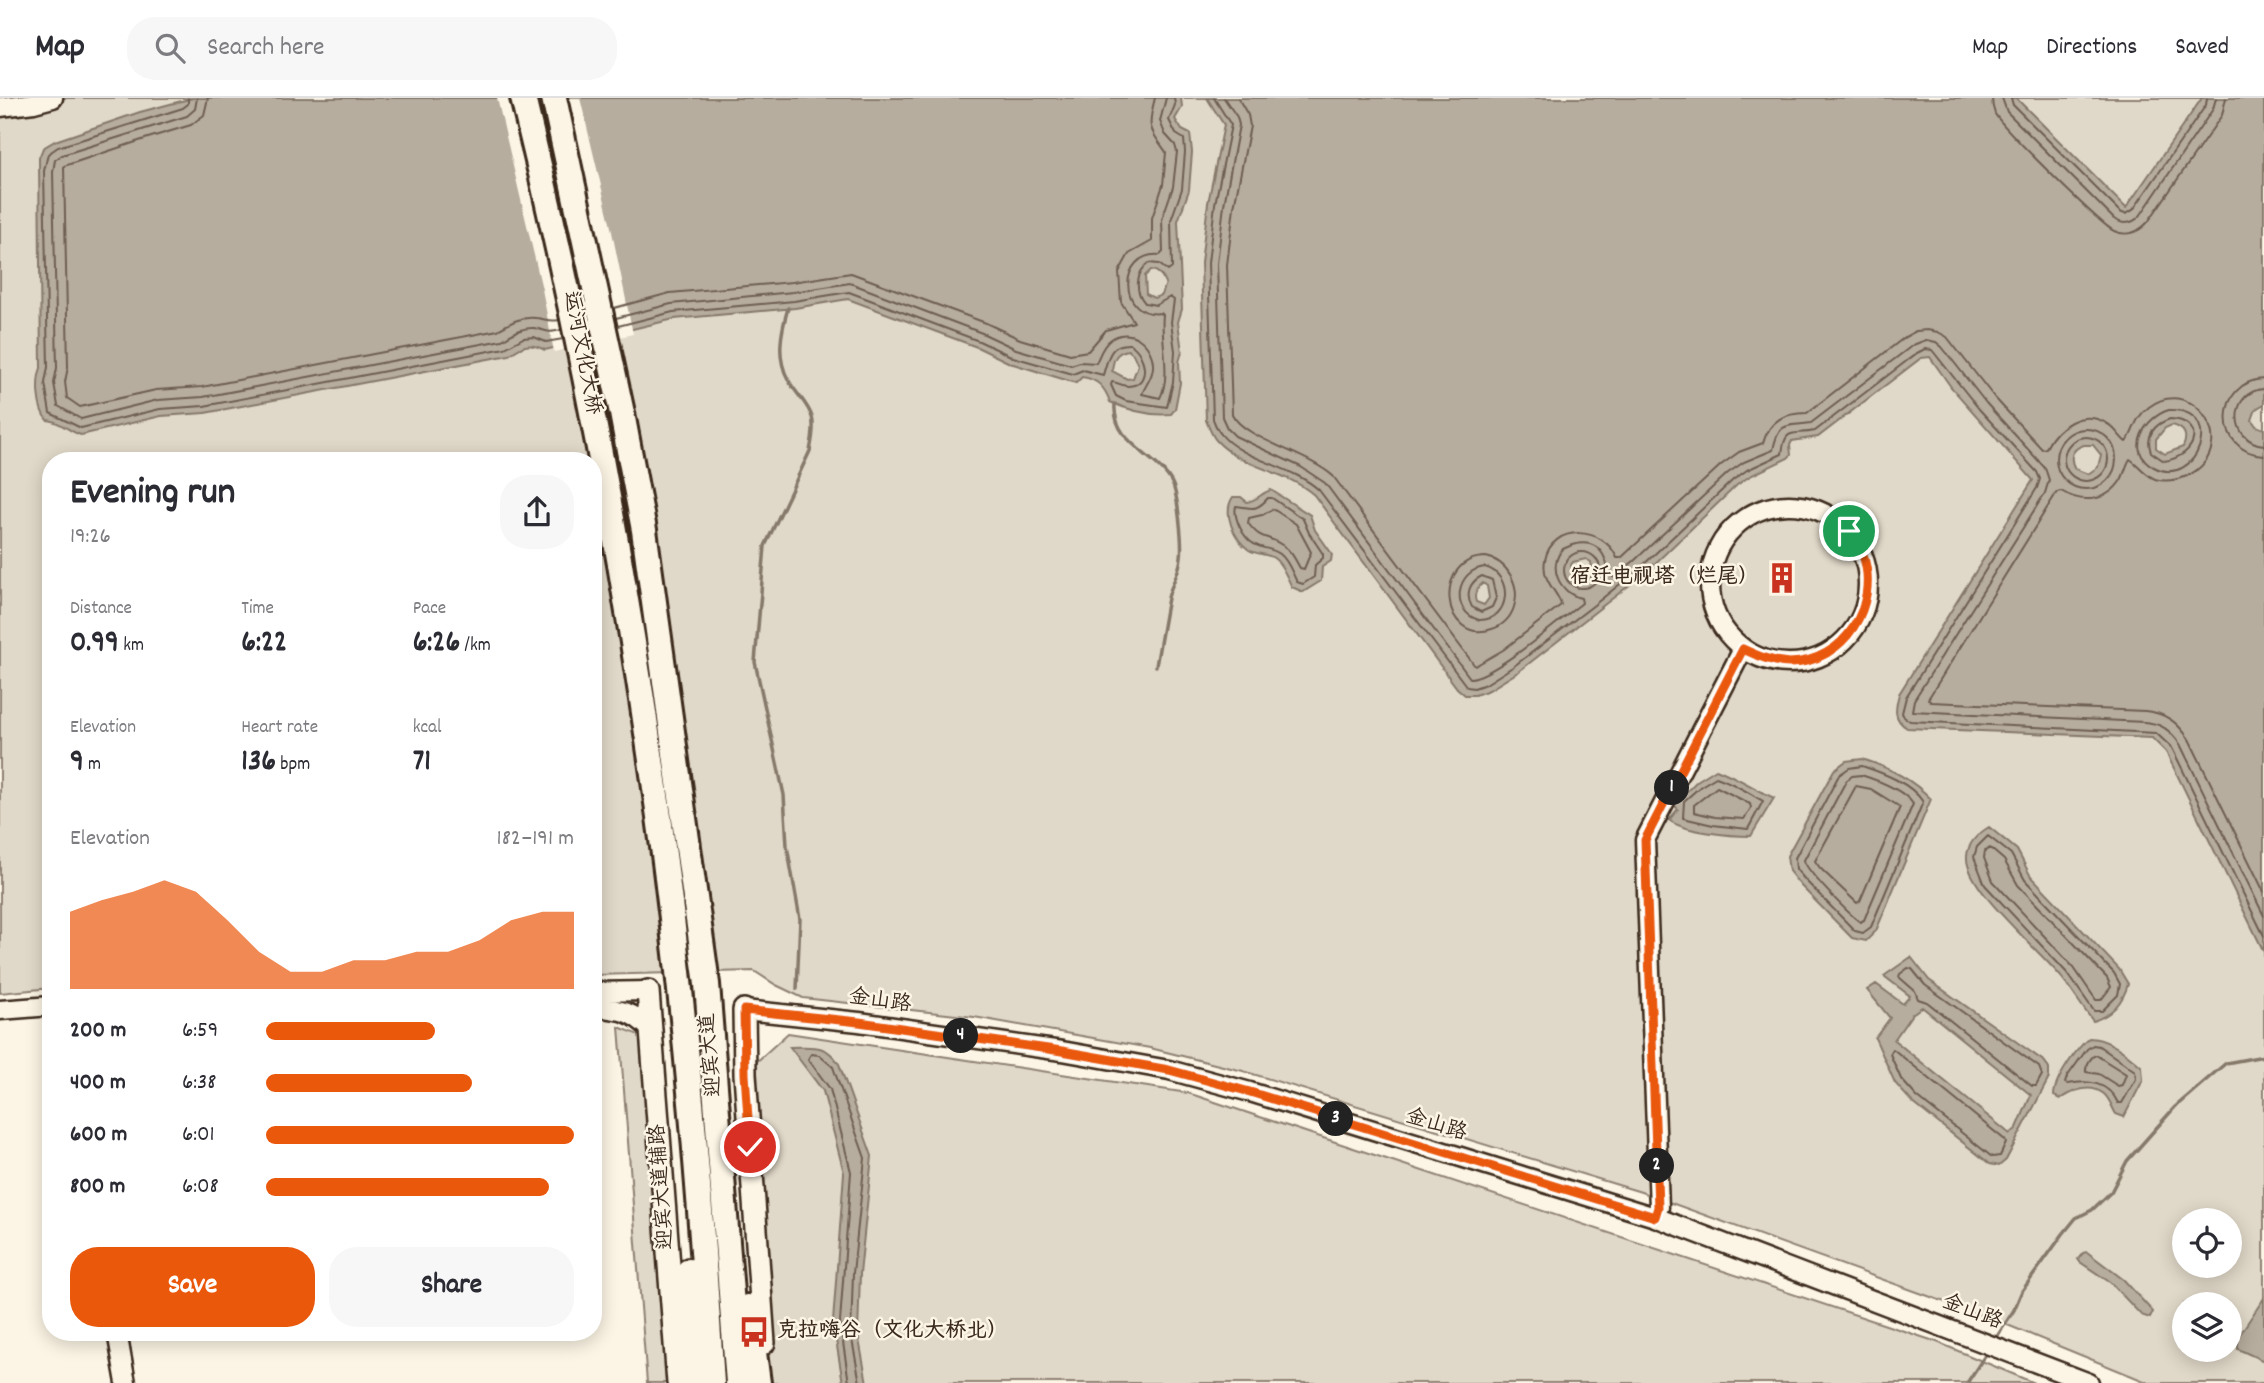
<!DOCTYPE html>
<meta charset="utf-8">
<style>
:root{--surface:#fff;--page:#f7f7f7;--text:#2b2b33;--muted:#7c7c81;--line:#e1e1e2;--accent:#ea580c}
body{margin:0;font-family:Dekko,"LXGW WenKai TC",sans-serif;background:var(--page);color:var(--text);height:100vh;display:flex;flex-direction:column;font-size:26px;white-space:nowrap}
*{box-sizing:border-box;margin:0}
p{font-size:23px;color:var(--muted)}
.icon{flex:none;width:38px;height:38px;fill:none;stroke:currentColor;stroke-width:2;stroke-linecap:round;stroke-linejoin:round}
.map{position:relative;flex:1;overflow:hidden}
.details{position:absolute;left:42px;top:354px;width:560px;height:889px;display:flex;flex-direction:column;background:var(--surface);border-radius:28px;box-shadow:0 4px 18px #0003}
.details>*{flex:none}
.buttons{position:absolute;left:2172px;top:1110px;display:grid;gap:14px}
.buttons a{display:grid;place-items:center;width:70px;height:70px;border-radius:50%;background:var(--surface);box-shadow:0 4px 18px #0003;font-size:35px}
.pin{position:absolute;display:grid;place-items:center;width:60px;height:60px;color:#fff;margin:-30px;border:4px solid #fff;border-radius:50%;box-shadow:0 2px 7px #0007}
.km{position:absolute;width:35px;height:35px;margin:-18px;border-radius:50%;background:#222;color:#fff;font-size:19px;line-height:35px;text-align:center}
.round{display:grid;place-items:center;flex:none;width:74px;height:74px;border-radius:28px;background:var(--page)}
.headline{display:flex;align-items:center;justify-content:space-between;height:119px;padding:0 28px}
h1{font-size:38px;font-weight:700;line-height:52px}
.figures{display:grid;grid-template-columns:repeat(3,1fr);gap:10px;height:119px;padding:7px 28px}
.figures div{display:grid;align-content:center}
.figures b{font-size:30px;font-weight:700}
.figures small{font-size:19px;font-weight:400}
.figures p{font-size:19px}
.chart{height:196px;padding:14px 28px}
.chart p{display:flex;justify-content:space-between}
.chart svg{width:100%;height:126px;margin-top:7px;fill:var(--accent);opacity:.7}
.cta{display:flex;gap:14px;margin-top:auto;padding:14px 28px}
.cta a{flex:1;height:80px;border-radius:28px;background:var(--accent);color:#fff;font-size:28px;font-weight:700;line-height:80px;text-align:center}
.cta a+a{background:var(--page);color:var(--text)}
ul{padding:0 28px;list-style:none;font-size:23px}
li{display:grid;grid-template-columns:112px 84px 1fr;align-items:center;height:52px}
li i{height:18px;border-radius:9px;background:var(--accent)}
header{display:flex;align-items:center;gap:42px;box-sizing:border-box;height:98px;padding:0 35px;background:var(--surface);border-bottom:2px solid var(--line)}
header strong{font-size:33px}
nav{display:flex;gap:38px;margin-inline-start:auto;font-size:24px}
.search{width:490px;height:63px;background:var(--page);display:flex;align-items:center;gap:18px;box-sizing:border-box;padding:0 24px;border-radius:28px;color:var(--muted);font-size:26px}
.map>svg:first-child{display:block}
.green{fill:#e0d8c8;stroke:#8e8173;stroke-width:2;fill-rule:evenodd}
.water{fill:#b7ad9e;stroke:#85796b;stroke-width:2;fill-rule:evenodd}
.pier{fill:#fcf5e5}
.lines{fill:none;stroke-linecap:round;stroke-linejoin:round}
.shore{stroke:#6d5e51;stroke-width:2}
.stream{stroke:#85796b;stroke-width:3.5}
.minor-casing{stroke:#3b2a1e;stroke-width:23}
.major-casing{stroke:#3b2a1e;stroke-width:26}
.highway-casing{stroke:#3b2a1e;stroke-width:30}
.minor{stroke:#fcf5e5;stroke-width:18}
.major{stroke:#fcf5e5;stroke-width:21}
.highway{stroke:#fcf5e5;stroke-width:24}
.route-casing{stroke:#fff;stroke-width:14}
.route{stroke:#ea580c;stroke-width:9}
.labels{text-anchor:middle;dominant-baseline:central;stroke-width:5;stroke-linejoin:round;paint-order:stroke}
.street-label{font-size:21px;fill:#3b2a1e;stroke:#fcf5e5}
.poi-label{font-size:21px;font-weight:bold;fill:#3b2a1e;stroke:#fcf5e5;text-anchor:end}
</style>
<header>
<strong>Map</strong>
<div class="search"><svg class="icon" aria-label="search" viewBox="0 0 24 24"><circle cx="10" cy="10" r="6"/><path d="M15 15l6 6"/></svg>Search here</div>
<nav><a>Map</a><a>Directions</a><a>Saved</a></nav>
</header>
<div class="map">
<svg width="2264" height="1285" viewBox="0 0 2264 1285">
<rect width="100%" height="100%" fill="#fcf5e5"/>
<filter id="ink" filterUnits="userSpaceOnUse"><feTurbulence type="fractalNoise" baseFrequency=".0143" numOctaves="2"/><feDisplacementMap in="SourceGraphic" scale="14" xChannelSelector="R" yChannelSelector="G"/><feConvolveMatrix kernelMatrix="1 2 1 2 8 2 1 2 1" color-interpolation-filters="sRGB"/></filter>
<g filter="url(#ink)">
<path class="green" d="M0,0H2264V1285H2149L2000,1224L1641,1094L1243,973L1150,950L974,919L803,900L776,887L754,873L593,877V362H51V890L0,895ZM2184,1122H2230V1167H2184ZM2184,1206H2230V1251H2184Z
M619,929C643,939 655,940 665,966L684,1285H647Z
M788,935L1188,995L1937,1244L2034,1285H762L740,979Z"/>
<path class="water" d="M193,0H1181L1182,9L1175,21L1182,32L1190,36L1192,54L1189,92L1178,123L1182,211L1178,224L1182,254L1179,264L1180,285L1175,311L1171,316C1151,318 1128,312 1110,304C1105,289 1097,281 1082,279L1076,285L1010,265L977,249L848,201L795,210L674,221L545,252C529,244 523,247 509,257L205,315L161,318L81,337C69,334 59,322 47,322C37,311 36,283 41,270L39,60L43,50L55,43L140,14ZM1151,172C1159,173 1162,178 1166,185L1162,197L1154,200L1146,196L1145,178ZM1128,252L1133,256L1138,267L1133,280L1127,281L1112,273C1113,261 1116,254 1128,252Z
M1207,0H2016L2126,110L2202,0H2264V306L2256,311L2252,322L2256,328L2264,331V854L2166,654L2152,640L1907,630C1893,621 1895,611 1899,596L2033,382L1951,289L1930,259L1921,260L1818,339L1792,343L1790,347L1791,357L1788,360L1750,378L1737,387L1645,475L1518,574L1489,592L1475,597H1465L1457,590L1314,397C1286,372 1241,370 1216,342C1211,336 1209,329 1206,322L1201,165L1208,105L1224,27ZM2172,327C2185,330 2188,338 2183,349L2165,356L2156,350V341L2165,330ZM2084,347H2093L2101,357L2098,369L2088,376L2075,371C2069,360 2071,351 2084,347ZM1586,461L1591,464L1593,475L1589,481L1579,483L1574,478L1571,467L1573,464ZM1483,485L1487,488L1489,500L1484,507L1476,504C1473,496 1477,490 1483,485Z
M1271,392L1310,417L1315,432L1332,456L1331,463L1322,469L1321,483L1303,494L1292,489C1287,480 1283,467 1275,461C1268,455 1257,457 1249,452C1234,441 1222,415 1233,399H1241L1247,404C1258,402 1261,395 1271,392Z
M1862,661C1888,669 1912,681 1931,701L1876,833L1866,843L1852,840L1801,788L1789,773L1787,758L1834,672L1846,663Z
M1716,671C1737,679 1755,691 1774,700L1751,738C1732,738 1683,734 1669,722L1678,711L1673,706L1678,694L1684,696L1697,683Z
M1989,729L2017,752L2030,777L2119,871L2128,886C2123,904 2112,917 2093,923C2082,909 2073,894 2062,880C2041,853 1964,790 1967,758C1968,745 1979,735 1989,729Z
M1911,859L1929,882L2045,964L2049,971V980L2006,1062L1999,1068L1990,1066L1912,1004L1895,985L1875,940L1890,920L1867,892L1876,886L1903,906L1910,898L1884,878ZM1922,909L2031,997L2017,1030L2010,1036L1894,942L1912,916Z
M2089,940C2108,940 2128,956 2142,969L2143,982L2124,1019L2116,1016C2112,1010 2110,1001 2104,996C2090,985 2072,993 2060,1001L2054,998C2054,982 2077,950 2089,940Z
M790,949C812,949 826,945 839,966L872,1058L860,1176L858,1236L867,1285H843L833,1224L844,1075L823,993Z
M2087,1154L2124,1182L2153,1214L2150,1220L2141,1217L2111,1185L2080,1164L2078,1161L2083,1155Z
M2264,1200V1263L2238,1251V1239Z"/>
<path class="pier" d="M497,0H580L611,129L633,236L554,254L542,191Z"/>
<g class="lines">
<path class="shore" d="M188,0V6L183,10L58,49L48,56L44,73L48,269L45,285L50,315L81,330L160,311L204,308L505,250L523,240L534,239L546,244L563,241
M197,0L195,11L187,18L62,57L55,62L53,74L57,270L54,285L58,308L81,321L158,302L203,299L502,242C512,236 521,229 534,230C547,232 545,236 561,232
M208,0L204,17L191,27L148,40L64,68L68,269L65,284L67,300L80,309L156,292L202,289L498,232C510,225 521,218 536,220C546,221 549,224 559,222
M1214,0L1231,27L1215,106L1208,165L1213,321C1215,326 1217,332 1221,336C1240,361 1293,368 1319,392L1467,589L1474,590L1486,586L1514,568L1594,507L1640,470L1733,382L1747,372L1782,356C1785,328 1793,338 1815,333L1917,255L1925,251L1932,252L1979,311L2037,374L2040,381L2037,390L1906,599L1902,615L1904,619L1910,623L2156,635L2172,650L2264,838
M1224,0L1237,19L1239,27L1224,107L1217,166L1222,319L1227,330L1235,338L1301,369L1325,385L1470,580C1493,580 1561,521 1582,505L1581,500C1559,495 1547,468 1563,451C1591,437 1606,449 1609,478L1614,479L1634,463L1728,375L1744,364L1773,352C1779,322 1787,329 1811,325L1913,247L1926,242L1936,244L1942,249L1986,305L2045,370L2049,382L2045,395L1914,602L1912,613L2144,624C2161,625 2170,632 2180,646L2264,818
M1238,0L1248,17L1250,28L1234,109L1227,167L1232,316C1244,341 1308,355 1333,378L1475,568L1503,552L1561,507C1559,494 1541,484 1545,462C1552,425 1604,428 1617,460H1621L1721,367L1739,354L1763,345C1770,322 1784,315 1807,315L1905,239L1916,233L1927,232L1938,234L1947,239L1994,299L2042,351L2046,350C2057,328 2082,311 2106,325C2115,329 2119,339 2126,344C2135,334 2133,321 2149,309C2195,275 2243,351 2187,378C2177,382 2165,384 2155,381C2144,376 2139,367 2130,361C2126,367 2125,375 2121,382C2107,404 2082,406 2061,393L2057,394L1928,601L1931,604L2145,613C2166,615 2177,624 2189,641L2264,794
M1992,0C1992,6 1993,11 1995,16C2004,31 2100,126 2114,133C2127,139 2139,134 2148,124L2222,17L2226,0
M2002,0L2007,14L2114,121C2123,127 2132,126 2140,118L2213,11L2216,0
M2011,0L2013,7L2120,114L2125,116L2133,112L2206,7L2207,0
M614,210L670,195L792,184L851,175L986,225L1020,241L1070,256L1088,253L1106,232L1134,224L1121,204L1119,174L1129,156L1152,143V120L1163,87L1166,54C1149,30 1147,30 1155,0
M616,220L671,206L793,194L850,185L982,235L1016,251L1071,267L1080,264L1096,265C1100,257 1102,248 1110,242C1129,227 1152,245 1153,266C1154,277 1146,286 1142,296L1160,300C1172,277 1160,242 1163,217L1161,215C1118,221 1117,153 1160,157L1163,154L1162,121L1173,89L1177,54L1175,47L1165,36L1160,23L1166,0
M618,228L673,214L794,203L849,194L979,243L1013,259L1073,276L1083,272L1103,277C1108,261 1109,245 1130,246C1146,255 1152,288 1128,288C1122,288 1117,284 1112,284L1111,287L1116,298L1126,303L1167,309L1173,284L1175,253L1171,224L1174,202L1170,199L1156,207L1145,205C1134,193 1136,174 1149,165L1159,166L1168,173L1172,170L1171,122L1182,91L1185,54L1184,41L1176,36L1169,22L1175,7L1174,0
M2264,281C2215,283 2213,355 2264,357
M2264,291C2229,293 2228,344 2264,347
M2169,312C2227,310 2197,392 2154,369C2124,353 2145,319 2169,312Z
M2170,321C2205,322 2199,358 2164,363L2151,354C2145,338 2154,326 2170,321Z
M2056 361a30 30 0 1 1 60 0a30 30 0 1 1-60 0Z
M2064 361a22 22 0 1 1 44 0a22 22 0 1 1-44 0Z
M1268,400H1272L1303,421L1309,435L1323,456V460L1315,467L1314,479L1303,486L1297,484C1292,475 1289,463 1280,456C1272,450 1262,451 1254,446C1243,440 1233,419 1236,408C1251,409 1255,415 1268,400Z
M1273,411L1296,426L1311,454L1304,471L1300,470C1295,461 1291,452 1282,447C1266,436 1262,444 1248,425L1249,420L1262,417Z
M1564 472a18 18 0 1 1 36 0a18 18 0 1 1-36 0Z
M1486,459C1507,463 1521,487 1514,509C1511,519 1503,528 1492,531C1441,548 1432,459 1486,459Z
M1485,469C1514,477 1511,523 1479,522C1450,514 1455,472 1485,469Z
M1482,478L1492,482L1496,500L1492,509L1481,514L1472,509C1465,497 1469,484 1482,478Z
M1862,668C1883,675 1911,685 1923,704L1871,829L1863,835L1855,833L1806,783L1796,771L1795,760L1839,677L1849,670Z
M1861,677C1877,682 1903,691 1913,706L1864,822L1860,824C1850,817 1805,772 1804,762L1846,683L1852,678Z
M1716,679C1732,684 1749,695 1763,703L1748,731L1713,727L1683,720L1684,703L1701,688Z
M1856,688L1871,691L1900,709L1860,803L1857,805L1820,770L1815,763Z
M1717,689L1750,706L1751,710L1744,721L1715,719L1694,714V707Z
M1988,738L2011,756L2025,782L2114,875L2120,886L2118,897L2102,913H2094L2068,876L1985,787L1974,759L1977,749Z
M1990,750L2004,762L2018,787L2107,880L2111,889L2101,902H2096L2074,870L1993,783L1984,760L1985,753Z
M1908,870L1912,871L1925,887L2039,969L2042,977L2036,988H2032L1927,904L1918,901L1915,893L1899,879L1900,876Z
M2093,947L2099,948L2135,973L2136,981L2122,1005H2118C2108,984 2089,982 2068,986L2065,985L2067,979L2087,951Z
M1893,951L2005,1042L2006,1045L2000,1058L1992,1059L1917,999L1901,981L1890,956Z
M2096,957L2126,976L2122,987L2118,988L2099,976L2086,974C2085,969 2091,958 2096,957Z
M849,1285L840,1224L851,1074L830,991L808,961L811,956L819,957L833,969L865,1060L853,1175L851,1236L860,1285"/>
<path class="stream" d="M788,210C781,234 776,259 788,281C794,294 808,305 812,319C815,329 812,343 810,353L765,448L755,564L784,697L787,748L800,821L797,891
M1115,306C1112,346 1157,356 1172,385C1178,397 1183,445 1181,459C1180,474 1171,486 1168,500C1164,523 1160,546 1156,568
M1998,1237L2014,1212L2022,1193L2063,1136L2076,1120L2092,1112L2111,1094L2127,1063L2175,1009L2226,965L2264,958
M1967,1285L1986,1256"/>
<defs>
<path id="minor" d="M0,9L34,5L53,0
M1710 486a79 79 0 1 1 158 0a79 79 0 1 1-158 0Z
M593,894L648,893
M593,909C620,912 631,912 650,931
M0,912L51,908
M744,912L859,924L1062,953L1169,972L1250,994L1655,1119L2089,1285
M1655,1119L1659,1109L1645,742L1743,551
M117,1234L126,1285"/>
<path id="major" d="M648,893L678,1285
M744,912L745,976L764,1245"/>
<path id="highway" d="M523,0C581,237 626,477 659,719C685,907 700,1096 712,1285
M554,0L622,315L644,432L707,886L738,1285
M689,1173L690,1285
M748,1209L758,1285"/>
</defs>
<use href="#minor" class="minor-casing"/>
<use href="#major" class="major-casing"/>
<use href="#highway" class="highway-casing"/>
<use href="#minor" class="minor"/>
<use href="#major" class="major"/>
<use href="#highway" class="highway"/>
</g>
</g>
<g class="lines" filter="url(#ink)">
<defs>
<path id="route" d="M750,1049L745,976L744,912L859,924L1062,953L1169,972L1250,994L1655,1119L1658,1109L1645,742L1743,551C1758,558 1772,564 1789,565C1845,565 1880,506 1863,457C1860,449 1853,441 1849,433"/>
</defs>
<use href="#route" class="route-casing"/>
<use href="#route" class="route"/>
</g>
<defs>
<symbol id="building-bare" viewBox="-9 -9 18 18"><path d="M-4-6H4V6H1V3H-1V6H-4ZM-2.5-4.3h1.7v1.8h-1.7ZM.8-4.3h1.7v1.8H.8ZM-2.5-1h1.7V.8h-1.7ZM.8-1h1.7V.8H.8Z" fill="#c8321e" stroke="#fcf5e5" stroke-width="2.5" paint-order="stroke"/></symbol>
<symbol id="bus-bare" viewBox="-9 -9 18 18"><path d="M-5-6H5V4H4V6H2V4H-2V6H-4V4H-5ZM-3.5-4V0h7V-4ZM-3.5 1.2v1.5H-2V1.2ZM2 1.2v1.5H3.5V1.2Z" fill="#c8321e" stroke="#fcf5e5" stroke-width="2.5" paint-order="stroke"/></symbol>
</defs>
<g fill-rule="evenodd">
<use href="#building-bare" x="1760" y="458" width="44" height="44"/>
<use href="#bus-bare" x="732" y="1212" width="44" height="44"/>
</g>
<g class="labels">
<g class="street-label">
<text transform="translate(581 255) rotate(79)">运河文化大桥</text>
<text transform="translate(880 904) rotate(8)">金山路</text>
<text transform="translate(712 957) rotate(-95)">迎宾大道</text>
<text transform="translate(1436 1028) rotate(17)">金山路</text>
<text transform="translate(663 1089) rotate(-94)">迎宾大道辅路</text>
<text transform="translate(1972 1215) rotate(21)">金山路</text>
</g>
<g class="poi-label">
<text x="1759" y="480">宿迁电视塔（烂尾）</text>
<text x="777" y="1234" text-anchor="start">克拉嗨谷（文化大桥北）</text>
</g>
</g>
</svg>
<div class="buttons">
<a><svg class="icon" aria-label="locate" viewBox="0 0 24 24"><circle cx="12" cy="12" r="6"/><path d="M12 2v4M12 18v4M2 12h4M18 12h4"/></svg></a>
<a><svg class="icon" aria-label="layers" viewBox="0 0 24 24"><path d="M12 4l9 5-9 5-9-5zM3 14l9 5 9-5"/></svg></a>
</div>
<div class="pin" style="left:1849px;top:433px;background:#1e9e55"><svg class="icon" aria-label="arrive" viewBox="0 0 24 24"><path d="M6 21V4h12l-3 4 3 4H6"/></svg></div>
<div class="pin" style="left:750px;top:1049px;background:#d93025"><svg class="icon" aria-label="check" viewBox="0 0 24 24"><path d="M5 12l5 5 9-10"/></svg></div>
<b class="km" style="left:1672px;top:690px">1</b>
<b class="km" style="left:1657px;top:1068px">2</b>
<b class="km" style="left:1336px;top:1021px">3</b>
<b class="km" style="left:961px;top:938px">4</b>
<section class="details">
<div class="headline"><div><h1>Evening run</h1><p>19:26</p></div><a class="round"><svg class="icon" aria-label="share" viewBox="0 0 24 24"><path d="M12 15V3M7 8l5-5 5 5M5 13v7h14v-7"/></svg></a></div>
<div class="figures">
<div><p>Distance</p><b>0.99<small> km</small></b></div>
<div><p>Time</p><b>6:22</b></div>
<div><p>Pace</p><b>6:26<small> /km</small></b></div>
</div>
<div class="figures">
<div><p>Elevation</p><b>9<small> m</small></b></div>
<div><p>Heart rate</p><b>136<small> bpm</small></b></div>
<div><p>kcal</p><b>71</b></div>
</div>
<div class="chart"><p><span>Elevation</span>182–191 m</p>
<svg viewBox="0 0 160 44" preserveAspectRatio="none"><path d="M0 44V17L10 13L20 10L30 6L40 10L50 20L60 31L70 38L80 38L90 34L100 34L110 31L120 31L130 27L140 20L150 17L160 17V44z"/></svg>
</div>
<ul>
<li><b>200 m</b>6:59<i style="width:55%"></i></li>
<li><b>400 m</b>6:38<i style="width:67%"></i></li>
<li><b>600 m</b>6:01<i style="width:100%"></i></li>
<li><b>800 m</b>6:08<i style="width:92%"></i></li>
</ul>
<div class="cta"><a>Save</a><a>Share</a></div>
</section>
</div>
